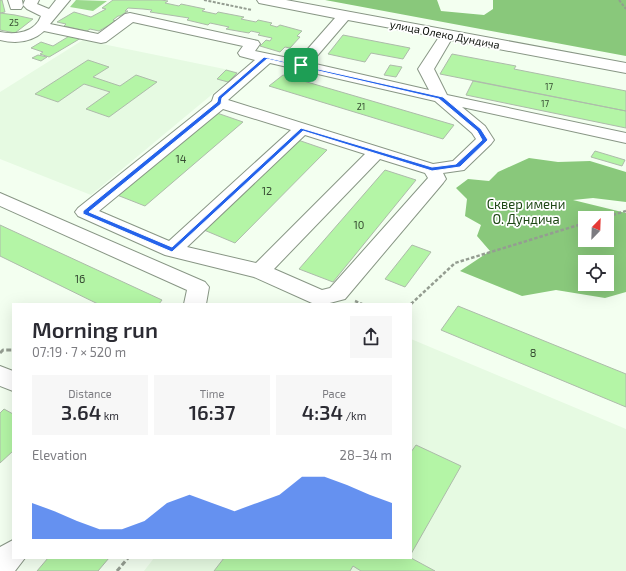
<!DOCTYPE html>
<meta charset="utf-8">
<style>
:root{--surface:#fff;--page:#f7f7f7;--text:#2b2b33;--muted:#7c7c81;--accent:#2563eb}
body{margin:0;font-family:"Exo 2",sans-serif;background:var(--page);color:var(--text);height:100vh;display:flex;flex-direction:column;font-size:15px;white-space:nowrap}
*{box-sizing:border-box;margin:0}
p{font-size:13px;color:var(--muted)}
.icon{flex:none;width:22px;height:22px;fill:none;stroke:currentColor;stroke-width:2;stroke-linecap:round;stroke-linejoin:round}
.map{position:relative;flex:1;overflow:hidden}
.panel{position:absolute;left:12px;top:303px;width:400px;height:256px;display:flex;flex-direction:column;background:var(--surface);border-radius:0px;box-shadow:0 4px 16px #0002}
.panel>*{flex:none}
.needle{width:26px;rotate:23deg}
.buttons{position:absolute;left:578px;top:211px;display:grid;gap:8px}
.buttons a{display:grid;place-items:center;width:36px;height:36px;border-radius:0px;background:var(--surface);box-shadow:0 4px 16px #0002;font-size:20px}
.pin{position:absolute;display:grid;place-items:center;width:34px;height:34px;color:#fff;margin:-17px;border-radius:8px;box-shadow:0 2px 6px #0006}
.round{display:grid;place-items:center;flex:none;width:42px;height:42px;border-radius:0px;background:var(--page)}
.summary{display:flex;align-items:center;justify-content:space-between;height:68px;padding:0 20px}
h1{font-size:22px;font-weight:600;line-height:30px}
.figures{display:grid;grid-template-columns:repeat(3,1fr);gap:6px;height:68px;padding:4px 20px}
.figures div{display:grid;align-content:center;border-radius:0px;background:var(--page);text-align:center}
.figures b{font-size:20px;font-weight:600}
.figures small{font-size:11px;font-weight:400}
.figures p{font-size:11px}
.chart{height:112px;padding:8px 20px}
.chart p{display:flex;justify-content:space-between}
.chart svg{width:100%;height:72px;margin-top:4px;fill:var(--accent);opacity:.7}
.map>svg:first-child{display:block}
.built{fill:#e6fae2}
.green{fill:#9bda8d}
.forest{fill:#89c87b;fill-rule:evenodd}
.building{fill:#b4f5a6;stroke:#adbbaa}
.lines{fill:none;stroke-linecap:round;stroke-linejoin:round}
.minor-casing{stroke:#889685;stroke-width:2}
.path-far2{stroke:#949d91;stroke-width:2;stroke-dasharray:3 1.5;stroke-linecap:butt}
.path-far1{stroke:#949d91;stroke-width:2.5;stroke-dasharray:3.5 2;stroke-linecap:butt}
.path{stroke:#949d91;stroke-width:3;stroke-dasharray:5 2.5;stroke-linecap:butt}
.minor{fill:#fff;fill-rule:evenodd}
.route{fill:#2563eb;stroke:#fff;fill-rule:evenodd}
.labels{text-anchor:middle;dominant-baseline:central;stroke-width:3.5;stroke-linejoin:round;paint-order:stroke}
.far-number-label{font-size:9px;fill:#364a32}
.far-street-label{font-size:11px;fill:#0c110b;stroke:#fff}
.number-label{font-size:11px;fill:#364a32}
.park-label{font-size:13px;fill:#1c4613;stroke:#fff}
</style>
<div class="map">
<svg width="626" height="571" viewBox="0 0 626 571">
<rect width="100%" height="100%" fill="#f3fff0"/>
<path class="built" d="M83,40L239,72L91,195L0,159V92Z
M411,339L626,429V571H144L154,558H411Z"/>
<path class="green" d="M76,0L107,1L93,11L70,7Z"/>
<path class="forest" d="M325,0H437L441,11L484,15L493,9V0H626V56Z
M529,158L558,162L590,161L626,172V202L593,198L573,200L626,213V292L605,298L556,290L522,296L460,271L490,251L477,236L481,225L465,216L467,199L456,188L468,179L489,181L498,172ZM585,218H607V240H585ZM585,262H607V284H585Z"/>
<path class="building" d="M0,0H2L5,12L0,13Z
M113,0H161L168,1L165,3L179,6L181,4L205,9L202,11L216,14L218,12L244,17L241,19L256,22L258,20L272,23L270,25L277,27L280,25L302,31L297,36L300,37L290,48L285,47L280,52L260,46L266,40L270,41L272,38L258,35L260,33L251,31L249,33L226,29L229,27L210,23L208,25L187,20L189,18L150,12L152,10L143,9L128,8L125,11H128L120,16H118L113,20L116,21L99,31L90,29L87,31L64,26L66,24L57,22L74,12L91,17L106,9L102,8Z
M0,13L15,15L33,19L15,33L0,30Z
M71,35L81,38L49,57L40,54L43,52L31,48L41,42L53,46Z
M343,35L410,48L403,59L371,53L365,62L328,54Z
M452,54L516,66L514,69L626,91V111L440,74Z
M38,55L47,57L41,61L32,58Z
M88,60L109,67L93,77L120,86L136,75L157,82L109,117L86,109L110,92L84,84L58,102L35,94Z
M390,65L402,67L396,77L384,75Z
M226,70L237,73L228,82L217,79Z
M283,75L454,125L443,139L269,86Z
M473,81L626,111V128L466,95Z
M217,113L243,122L145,206L117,195Z
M298,140L327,150L235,243L204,230Z
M595,151L625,160L622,166L591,157Z
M385,170L416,180L333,282L299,269Z
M0,225L162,300L159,304H98L0,256Z
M412,245L431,252L405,287L385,279Z
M458,306L626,374V407L441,330Z
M4,409L13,414V451L0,463V413Z
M416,445L461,466L411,554V452Z
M48,558H109L98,571H37Z
M224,558H411L435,571H361L353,566L350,571H214Z"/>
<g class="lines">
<defs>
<path id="minor" d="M8,0H22L23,6L21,9H11Z
M25,0H39L37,4L49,9L56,0H70L50,24L98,34L125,14L130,13L258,41L260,44L255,51L298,60L335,18L264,4L259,3L257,0H286L626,63V73L451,40L434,69L447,95L626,133V143L462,107L485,126L494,140L491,144L464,170L443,173L446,179L443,183L345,299L326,304L312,303L254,277L165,255L78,216L75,212L78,208L212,101L214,95L255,60L240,56L238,53L243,46L133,22L106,42L101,43L44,31C32,42 16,44 0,40V32C15,35 35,33 41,16L27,9L23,5ZM348,20L439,37L418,69L429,90L311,63ZM270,63L435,101L472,133L476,139L453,161L433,164L228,100ZM223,109L291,130L169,241L99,211ZM305,135L365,154L256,263L187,247ZM380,159L425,173L428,178L330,288L322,290L274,269Z
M0,193L205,282L209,287L206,304H184L187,290L0,206Z
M0,366L13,371V391L0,386Z
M13,540V558H25L15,571H0V547Z"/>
</defs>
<use href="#minor" class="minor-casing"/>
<path class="path-far2" d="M204,0L252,10
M619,0L626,9"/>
<path class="path-far1" d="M602,218L626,211
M355,301L362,304
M411,304L455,263L585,223"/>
<path class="path" d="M0,353L3,350H13
M117,571L128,558"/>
<use href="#minor" class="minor"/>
</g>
<path class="route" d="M264,57L443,97L481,129L488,140L460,167L432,171L303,131L172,252L83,214V211L217,102L218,97ZM267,59L439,99L477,131L482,140L456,164L432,167L301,128L172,247L89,212L221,104L222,98Z"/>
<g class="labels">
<g class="far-number-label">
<text x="14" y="22">25</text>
<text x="549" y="86">17</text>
<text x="545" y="103">17</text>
<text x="361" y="106">21</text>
</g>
<g class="far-street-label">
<text transform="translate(445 34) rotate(11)">улица Олеко Дундича</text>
</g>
<g class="number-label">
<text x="181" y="158">14</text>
<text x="267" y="190">12</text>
<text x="359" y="224">10</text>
<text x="80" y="278">16</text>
<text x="533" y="352">8</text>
</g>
<g class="park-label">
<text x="526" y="204">Сквер имени<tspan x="526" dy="15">О. Дундича</tspan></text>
</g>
</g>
</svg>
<div class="buttons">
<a><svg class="needle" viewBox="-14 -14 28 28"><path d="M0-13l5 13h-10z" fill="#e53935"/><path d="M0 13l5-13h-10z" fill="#7c7c81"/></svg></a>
<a><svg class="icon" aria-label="locate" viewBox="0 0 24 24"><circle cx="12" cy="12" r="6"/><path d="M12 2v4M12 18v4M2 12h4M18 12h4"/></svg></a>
</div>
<div class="pin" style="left:301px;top:65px;background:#1e9e55"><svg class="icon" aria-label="arrive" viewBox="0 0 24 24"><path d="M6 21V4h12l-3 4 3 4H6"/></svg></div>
<section class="panel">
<div class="summary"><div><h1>Morning run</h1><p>07:19 · 7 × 520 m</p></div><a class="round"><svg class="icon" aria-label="share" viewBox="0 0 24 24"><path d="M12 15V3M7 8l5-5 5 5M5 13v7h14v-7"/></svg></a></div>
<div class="figures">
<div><p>Distance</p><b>3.64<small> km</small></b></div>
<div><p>Time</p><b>16:37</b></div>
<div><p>Pace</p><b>4:34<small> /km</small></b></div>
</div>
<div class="chart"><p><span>Elevation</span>28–34 m</p>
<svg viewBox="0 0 160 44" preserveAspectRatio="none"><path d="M0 44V22L10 27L20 33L30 38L40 38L50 33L60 22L70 17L80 22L90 27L100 22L110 17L120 6L130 6L140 11L150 17L160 22V44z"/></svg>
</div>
</section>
</div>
